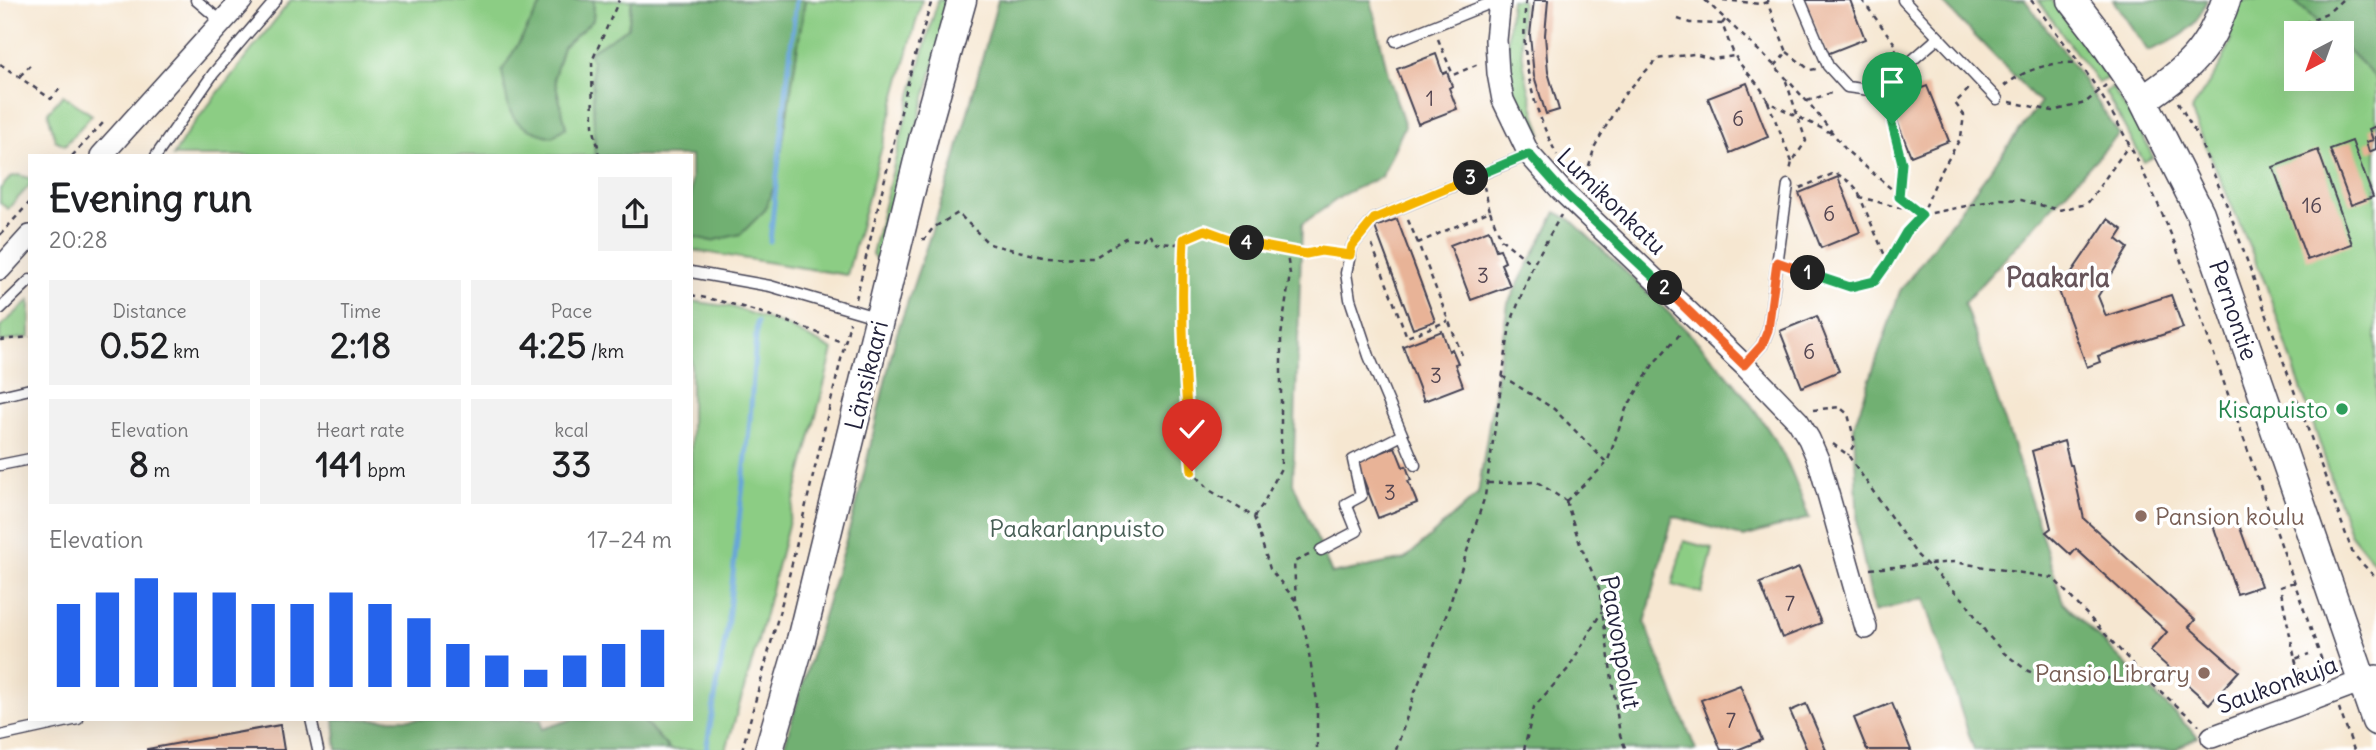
<!DOCTYPE html>
<meta charset="utf-8">
<style>
:root{--surface:#fff;--page:#f2f2f2;--text:#202124;--muted:#757577;--accent:#2563eb}
body{margin:0;font-family:Delius,sans-serif;background:var(--page);color:var(--text);height:100vh;display:flex;flex-direction:column;font-size:26px;white-space:nowrap}
*{box-sizing:border-box;margin:0}
p{font-size:23px;color:var(--muted)}
.icon{flex:none;width:38px;height:38px;fill:none;stroke:currentColor;stroke-width:2;stroke-linecap:round;stroke-linejoin:round}
.map{position:relative;flex:1;overflow:hidden}
.panel{position:absolute;left:28px;top:154px;width:665px;height:567px;display:flex;flex-direction:column;background:var(--surface);border-radius:0px;box-shadow:0 7px 28px #0002}
.panel>*{flex:none}
.needle{width:46px;rotate:221deg}
.buttons{position:absolute;left:2284px;top:21px;display:grid;gap:14px}
.buttons a{display:grid;place-items:center;width:70px;height:70px;border-radius:0px;background:var(--surface);box-shadow:0 7px 28px #0002;font-size:35px}
.pin{position:absolute;display:grid;place-items:center;width:60px;height:60px;color:#fff;margin:-72px -30px;border-radius:50% 50% 50% 0;rotate:-45deg;box-shadow:0 0 7px #0007}
.pin .icon{rotate:45deg}
.km{position:absolute;width:35px;height:35px;margin:-18px;border-radius:50%;background:#222;color:#fff;font-size:19px;line-height:35px;text-align:center}
.round{display:grid;place-items:center;flex:none;width:74px;height:74px;border-radius:0px;background:var(--page)}
.headline{display:flex;align-items:center;justify-content:space-between;height:119px;padding:0 21px}
h1{font-size:38px;font-weight:800;line-height:52px}
.stats{display:grid;grid-template-columns:repeat(3,1fr);gap:10px;height:119px;padding:7px 21px}
.stats div{display:grid;align-content:center;border-radius:0px;background:var(--page);text-align:center}
.stats b{font-size:35px;font-weight:800}
.stats small{font-size:19px;font-weight:400}
.stats p{font-size:19px}
.chart{height:196px;padding:14px 21px}
.chart p{display:flex;justify-content:space-between}
.chart svg{width:100%;height:126px;margin-top:7px;stroke:var(--accent);stroke-width:6}
.map>svg:first-child{display:block}
.green{fill:#8ccd84;stroke:#577860;stroke-width:2}
.forest{fill:#71b072;stroke:#4a6956;stroke-width:2}
.lines{fill:none;stroke-linecap:round;stroke-linejoin:round}
.stream{stroke:#67a6d9;stroke-width:5}
.building{fill:#e8b397}
.lane-casing{stroke:#424052;stroke-width:13}
.street-casing{stroke:#424052;stroke-width:24}
.secondary-casing{stroke:#424052;stroke-width:31}
.path{stroke:#424052;stroke-width:2.5;stroke-dasharray:5 5;stroke-linecap:butt}
.lane{stroke:#fff;stroke-width:10}
.street{stroke:#fff;stroke-width:21}
.secondary{stroke:#fff;stroke-width:28}
.split-1-casing{stroke:#fff;stroke-width:14}
.split-2-casing{stroke:#fff;stroke-width:14}
.split-3-casing{stroke:#fff;stroke-width:14}
.split-4-casing{stroke:#fff;stroke-width:14}
.split-5-casing{stroke:#fff;stroke-width:14}
.split-1{stroke:#22a559;stroke-width:9}
.split-2{stroke:#f0652b;stroke-width:9}
.split-3{stroke:#22a559;stroke-width:9}
.split-4{stroke:#f5b400;stroke-width:9}
.split-5{stroke:#f5b400;stroke-width:9}
.leisure-dot{fill:#2e9e5b;stroke:#fff;stroke-width:2.5}
.education-dot{fill:#8d6e63;stroke:#fff;stroke-width:2.5}
.labels{text-anchor:middle;dominant-baseline:central;stroke-width:7;stroke-linejoin:round;paint-order:stroke}
.number-label{font-size:21px;fill:#544652}
.street-label{font-size:24px;fill:#22223b;stroke:#fff}
.leisure-label{font-size:24px;fill:#27864d;stroke:#fff;text-anchor:end}
.education-label{font-size:24px;fill:#785e54;stroke:#fff;text-anchor:start}
.park-label{font-size:24px;fill:#475e55;stroke:#fff}
.neighbourhood-label{font-size:26px;font-weight:bold;fill:#67555b;stroke:#fff}
</style>
<div class="map">
<svg width="2376" height="750" viewBox="0 0 2376 750">
<rect width="100%" height="100%" fill="#fff"/>
<filter id="ink" filterUnits="userSpaceOnUse"><feTurbulence type="fractalNoise" baseFrequency=".0143" numOctaves="2"/><feDisplacementMap in="SourceGraphic" scale="14" xChannelSelector="R" yChannelSelector="G"/><feConvolveMatrix kernelMatrix="1 2 1 2 8 2 1 2 1" color-interpolation-filters="sRGB"/></filter>
<filter id="wash" filterUnits="userSpaceOnUse"><feTurbulence type="fractalNoise" baseFrequency=".00686" numOctaves="4" result="noise"/><feDisplacementMap in="SourceGraphic" scale="28" xChannelSelector="R" yChannelSelector="G"/><feGaussianBlur stdDeviation="1.57" result="paint"/><feColorMatrix in="noise" values="0 0 0 0 0 0 0 0 0 0 0 0 0 0 0 0 0 1.4 0 .05"/><feComposite in="paint" operator="in"/></filter>
<g filter="url(#wash)">
<rect width="100%" height="100%" fill="#f6e7d1"/>
<path class="green" d="M291,0H544L503,71L566,127L554,77L563,47L593,20L594,0H632L628,28L589,52L592,61L595,156H173L189,130Z
M805,0H922L847,275L691,250V236L711,241L777,179Z
M938,0H952L879,263L872,254L912,92Z
M1511,0H1522C1517,47 1527,90 1542,134L1533,135L1529,132C1521,115 1512,98 1509,79C1505,54 1508,25 1511,0Z
M2038,0H2051L2108,78L2098,83Z
M2241,0H2293L2331,33H2296V79H2342V44L2376,78V565L2350,533L2266,285L2191,111L2220,66L2232,39L2228,36Z
M2112,87L2140,131L2153,157L2144,162L2105,92Z
M63,95L92,115L65,145L55,140L48,112Z
M18,175L30,178V185L8,209L0,203V189L11,177Z
M30,300V337L0,342V327Z
M691,301L732,307L787,326L833,350L757,645L726,750H670L642,719H691Z
M1684,541L1713,549L1702,593L1672,585Z"/>
<path class="forest" d="M544,0H594L593,20L563,47L554,77L566,127L552,137C505,125 510,114 502,71Z
M632,0H805L777,179L765,210L741,234L711,241L691,236V156H595L592,61L589,52L628,28Z
M998,0H1371L1388,74L1405,126L1381,177L1346,193L1302,224L1293,483L1332,574L1405,559L1478,494L1508,303L1556,212L1570,219C1646,293 1734,363 1785,458C1795,477 1802,499 1809,518L1744,537L1673,516L1645,623L1696,750H783L857,503L895,339L952,171Z
M1940,0H2025L2063,50L2119,134L1964,303L2013,445L2063,602L2198,737L2174,750H1974L1924,598L1874,612L1858,533L1854,426L1900,291L2040,103Z
M2113,0H2207C2195,32 2179,39 2148,51Z
M2293,0H2376V78L2342,44V33H2331Z
M334,719H541L542,729L573,719H642L670,750H337Z"/>
<g class="lines">
<path class="stream" d="M770,241L796,0
M706,750L727,629L750,420L757,322"/>
</g>
<g id="blocks">
<path class="building" d="M1534,0H1548L1545,35L1548,72L1559,110L1546,114L1534,76L1530,35Z
M1805,0H1850L1865,39L1827,54Z
M1436,54L1443,74L1447,72L1452,86L1449,88L1457,109L1418,124L1397,69Z
M1747,83L1768,137L1730,153L1708,98Z
M1927,86L1949,141L1911,156L1889,101Z
M2376,126V149L2369,152L2366,142L2373,140L2369,129Z
M2352,141L2373,197L2351,205L2330,149Z
M2318,150L2352,244L2307,260L2273,167Z
M1838,177L1860,232L1821,248L1799,193Z
M1397,219L1435,321L1413,329L1375,227Z
M2108,219L2123,230L2117,239L2128,248L2098,296L2106,316L2171,295L2183,328L2098,356L2100,362L2087,367L2059,291Z
M1489,230L1496,250L1500,249L1505,262L1501,264L1510,286L1471,300L1450,245Z
M1817,316L1839,371L1802,387L1780,331Z
M1442,331L1449,351L1452,349L1458,363L1455,364L1463,386L1424,401L1403,346Z
M2064,441L2070,465H2072L2084,519L2195,620L2189,627L2239,671L2209,704L2150,651L2167,632L2076,549L2071,555L2046,532L2051,528L2032,451Z
M1395,447L1403,467L1406,466L1411,480L1408,481L1417,503L1378,518L1357,462Z
M2235,514L2261,586L2237,594L2212,522Z
M1799,568L1821,623L1782,638L1760,583Z
M1740,685L1762,740L1737,750H1721L1701,700Z
M1892,703L1911,750H1867L1854,718Z
M1806,704L1826,750H1807L1790,711Z
M280,725L284,750H147V749Z"/>
</g>
</g>
<g filter="url(#ink)">
<use href="#blocks" fill-opacity="0" stroke="#424052" stroke-width="2"/>
<g class="lines">
<defs>
<path id="lane" d="M196,0L222,22
M1800,0L1828,66L1847,87L1877,91L1938,38
M1903,0L1997,99
M1396,41L1498,0
M156,156L213,74L276,0
M691,272L770,286L879,318
M0,309L30,280
M1744,365L1762,345L1768,330L1788,185
M0,396L30,389
M0,465L30,459
M1415,465L1369,356L1350,299L1346,273L1352,246L1374,219L1529,154
M1321,550L1357,531L1346,504L1361,496L1353,460L1402,435
M311,719L318,750
M0,736L78,719"/>
<path id="street" d="M1500,0L1496,40L1498,73L1503,100L1529,154L1561,190L1744,365L1798,421L1809,439L1819,462L1866,628
M101,156L242,0
M0,269L30,236
M2212,737L2376,676"/>
<path id="secondary" d="M2072,0L2099,35L2143,100L2200,213L2376,721
M2143,100C2187,70 2209,52 2226,0
M769,750L801,640L924,136L962,0"/>
</defs>
<use href="#lane" class="lane-casing"/>
<use href="#street" class="street-casing"/>
<use href="#secondary" class="secondary-casing"/>
<path class="path" d="M1526,0C1520,58 1531,104 1557,155
M1705,0L1775,66L1812,107L1847,151L1921,214
M1723,0L1761,4L1767,2
M1769,0L1767,2L1787,52L1775,66
M1862,0L1895,44L1896,56
M2031,0C2054,30 2078,59 2098,90C2129,139 2153,191 2175,244L2327,675
M1678,19L1690,23L1722,24
M1725,20L1722,24C1727,36 1731,50 1738,61C1748,75 1762,86 1768,102
M2304,23L2329,12L2342,0
M1438,39L1453,75L1478,64
M1787,52L1810,70L1816,69
M0,64L51,99L62,86
M20,76L32,63
M1786,81L1806,141L1792,162L1790,171
M2004,86C2026,69 2052,61 2079,63
M1807,101L1834,92
M1882,102L1892,124L1902,163L1899,197
M2010,102L2053,111L2085,103L2106,85
M2178,102L2199,139L2228,208L2353,554L2376,578
M72,156L104,122
M597,156L599,151L593,126L592,61L619,0
M1792,162L1768,102L1831,133
M1583,185L1595,146L1623,96L1657,59L1694,54L1712,59L1735,56
M1800,188L1835,173C1846,179 1857,185 1860,197
M1490,211L1501,239L1532,264
M1922,215L2001,199L2021,200L2059,210L2087,204L2129,145
M1408,220L1418,243
M0,235L30,202
M922,239H925L933,228L958,213L989,244L1043,257L1094,258L1125,238L1143,239L1147,233L1157,243L1176,244L1205,230L1238,242L1259,244L1306,254L1321,251L1337,253
M1184,239L1181,292L1185,395L1192,471L1211,491L1254,517L1270,569L1296,601
M1372,245L1407,337L1448,321
M1888,263L1860,197L1900,208L1916,210
M1789,266L1850,287L1875,281L1888,263L1906,232L1922,215L1938,177L1961,137L1964,115L1955,103L1969,89
M691,295C746,305 793,323 844,343
M856,299L912,66L932,0
M0,340L30,337
M1462,355L1418,243L1490,211L1484,187
M1502,376L1554,409L1607,463
M1813,410L1839,407L1848,414L1855,443L1848,455
M1833,444L1848,455L1917,555L1965,601L1987,634L2004,653L2028,671L2048,678L2066,680L2144,677L2199,725
M1488,483L1537,482L1566,501
M1566,501L1580,544L1599,588L1620,735L1626,750
M1566,501L1607,463L1626,409L1654,363L1681,333
M1254,517L1263,504L1281,468V336L1290,274L1286,249
M1309,555L1294,562L1296,601L1306,636L1317,701V750
M1870,569L1954,562L2053,578L2144,676
M2294,582L2280,587L2295,659L2309,654
M2295,659L2302,683
M2339,708L2354,750
M742,750L787,584L850,322
M1396,750L1415,692L1444,622L1485,496L1510,325L1533,265L1561,215
M1524,750L1534,707L1568,669L1602,611"/>
<use href="#lane" class="lane"/>
<use href="#street" class="street"/>
<use href="#secondary" class="secondary"/>
</g>
</g>
<g class="lines" filter="url(#ink)">
<defs>
<path id="split-1" d="M1808,273L1850,287L1875,281L1888,263L1906,232L1922,215L1899,197L1902,163L1892,124"/>
<path id="split-2" d="M1665,288L1744,365L1762,345L1768,330L1777,262L1808,273"/>
<path id="split-3" d="M1471,178L1529,154L1561,190L1665,288"/>
<path id="split-4" d="M1247,243L1306,254L1321,251L1350,255L1352,246L1374,219L1471,178"/>
<path id="split-5" d="M1192,471C1185,393 1180,317 1184,239L1205,230L1238,242L1247,243"/>
</defs>
<use href="#split-1" class="split-1-casing"/>
<use href="#split-2" class="split-2-casing"/>
<use href="#split-3" class="split-3-casing"/>
<use href="#split-4" class="split-4-casing"/>
<use href="#split-5" class="split-5-casing"/>
<use href="#split-1" class="split-1"/>
<use href="#split-2" class="split-2"/>
<use href="#split-3" class="split-3"/>
<use href="#split-4" class="split-4"/>
<use href="#split-5" class="split-5"/>
</g>
<circle class="leisure-dot" cx="2342" cy="409" r="7"/>
<g class="education-dot">
<circle cx="2141" cy="516" r="7"/>
<circle cx="2204" cy="673" r="7"/>
</g>
<g class="labels">
<g class="number-label">
<text x="1430" y="98">1</text>
<text x="1738" y="118">6</text>
<text x="2312" y="205">16</text>
<text x="1829" y="213">6</text>
<text x="1483" y="275">3</text>
<text x="1809" y="351">6</text>
<text x="1436" y="375">3</text>
<text x="1390" y="492">3</text>
<text x="1790" y="603">7</text>
<text x="1731" y="720">7</text>
</g>
<g class="street-label">
<text transform="translate(1612 201) rotate(44)">Lumikonkatu</text>
<text transform="translate(2234 310) rotate(71)">Pernontie</text>
<text transform="translate(866 375) rotate(-76)">Länsikaari</text>
<text transform="translate(1621 642) rotate(80)">Paavonpolut</text>
<text transform="translate(2277 684) rotate(-20)">Saukonkuja</text>
</g>
<g class="leisure-label">
<text x="2328" y="409">Kisapuisto</text>
</g>
<g class="education-label">
<text x="2155" y="516">Pansion koulu</text>
<text x="2190" y="673" text-anchor="end">Pansio Library</text>
</g>
<g class="park-label">
<text x="1077" y="528">Paakarlanpuisto</text>
</g>
<g class="neighbourhood-label">
<text x="2058" y="277">Paakarla</text>
</g>
</g>
</svg>
<div class="buttons">
<a><svg class="needle" viewBox="-14 -14 28 28"><path d="M0-13l5 13h-10z" fill="#e53935"/><path d="M0 13l5-13h-10z" fill="#757577"/></svg></a>
</div>
<div class="pin" style="left:1892px;top:124px;background:#1e9e55"><svg class="icon" aria-label="arrive" viewBox="0 0 24 24"><path d="M6 21V4h12l-3 4 3 4H6"/></svg></div>
<div class="pin" style="left:1192px;top:471px;background:#d93025"><svg class="icon" aria-label="check" viewBox="0 0 24 24"><path d="M5 12l5 5 9-10"/></svg></div>
<b class="km" style="left:1808px;top:273px">1</b>
<b class="km" style="left:1665px;top:288px">2</b>
<b class="km" style="left:1471px;top:178px">3</b>
<b class="km" style="left:1247px;top:243px">4</b>
<section class="panel">
<div class="headline"><div><h1>Evening run</h1><p>20:28</p></div><a class="round"><svg class="icon" aria-label="share" viewBox="0 0 24 24"><path d="M12 15V3M7 8l5-5 5 5M5 13v7h14v-7"/></svg></a></div>
<div class="stats">
<div><p>Distance</p><b>0.52<small> km</small></b></div>
<div><p>Time</p><b>2:18</b></div>
<div><p>Pace</p><b>4:25<small> /km</small></b></div>
</div>
<div class="stats">
<div><p>Elevation</p><b>8<small> m</small></b></div>
<div><p>Heart rate</p><b>141<small> bpm</small></b></div>
<div><p>kcal</p><b>33</b></div>
</div>
<div class="chart"><p><span>Elevation</span>17–24 m</p>
<svg viewBox="0 0 160 44" preserveAspectRatio="none"><path d="M5 44V15M15 44V11M25 44V6M35 44V11M45 44V11M55 44V15M65 44V15M75 44V11M85 44V15M95 44V20M105 44V29M115 44V33M125 44V38M135 44V33M145 44V29M155 44V24"/></svg>
</div>
</section>
</div>
